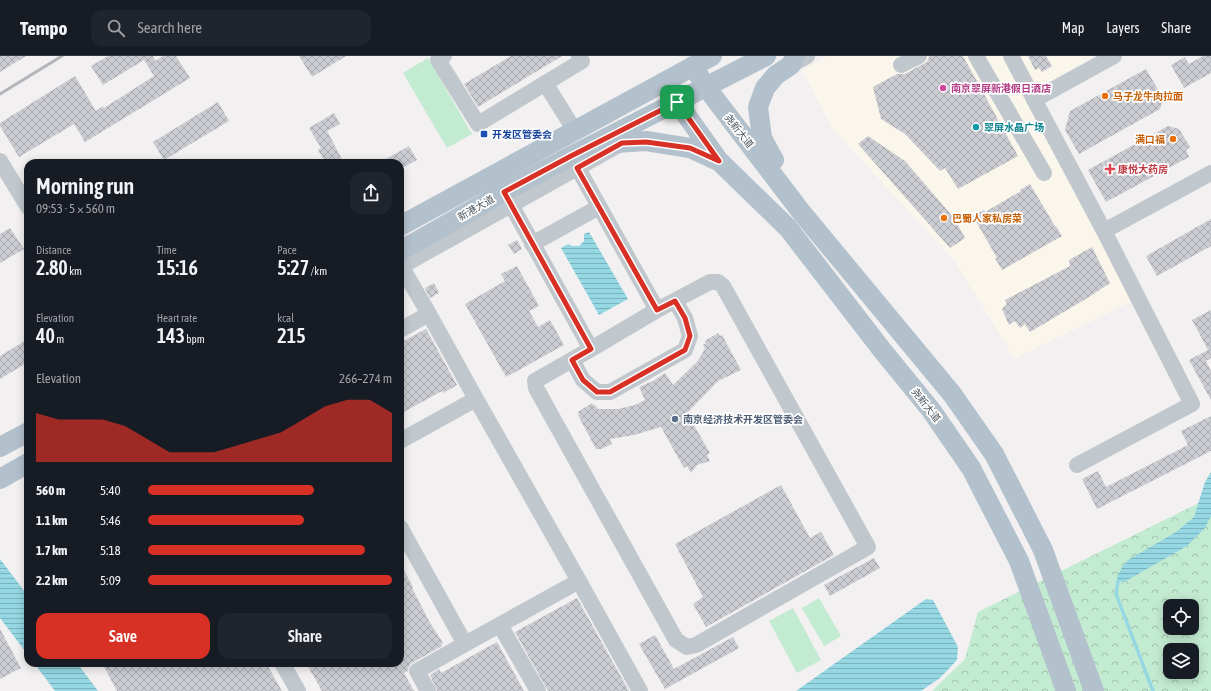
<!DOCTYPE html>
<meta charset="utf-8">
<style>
:root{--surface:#171b24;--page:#20242c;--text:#f1f3f6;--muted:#9ea1a6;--line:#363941;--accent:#d93025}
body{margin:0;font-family:"Asap Condensed","Noto Sans SC",sans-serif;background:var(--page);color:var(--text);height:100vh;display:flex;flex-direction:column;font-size:15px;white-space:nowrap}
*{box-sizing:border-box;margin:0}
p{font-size:13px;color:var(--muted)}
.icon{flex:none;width:22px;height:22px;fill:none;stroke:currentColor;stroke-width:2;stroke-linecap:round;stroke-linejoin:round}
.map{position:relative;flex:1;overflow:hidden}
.side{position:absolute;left:24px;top:103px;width:380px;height:508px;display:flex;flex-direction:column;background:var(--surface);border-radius:12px;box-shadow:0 2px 10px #0003}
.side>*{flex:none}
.tools{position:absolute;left:1163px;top:543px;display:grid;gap:8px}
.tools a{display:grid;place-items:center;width:36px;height:36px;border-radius:8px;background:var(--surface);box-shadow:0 2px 10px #0003;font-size:20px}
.pin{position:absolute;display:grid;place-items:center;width:34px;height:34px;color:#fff;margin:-17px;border-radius:8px;box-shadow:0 2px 6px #0006}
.round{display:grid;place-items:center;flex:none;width:42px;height:42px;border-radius:12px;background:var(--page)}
.overview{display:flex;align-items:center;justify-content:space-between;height:68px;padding:0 12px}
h1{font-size:22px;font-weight:600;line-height:30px}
.figures{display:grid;grid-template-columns:repeat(3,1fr);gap:6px;height:68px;padding:4px 12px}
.figures div{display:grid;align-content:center}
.figures b{font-size:20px;font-weight:600}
.figures small{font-size:11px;font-weight:400}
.figures p{font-size:11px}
.chart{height:112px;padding:8px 12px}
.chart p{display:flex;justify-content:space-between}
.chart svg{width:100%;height:72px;margin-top:4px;fill:var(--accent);opacity:.7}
.action{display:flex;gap:8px;margin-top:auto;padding:8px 12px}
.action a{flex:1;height:46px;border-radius:12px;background:var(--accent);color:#fff;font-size:16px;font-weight:600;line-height:46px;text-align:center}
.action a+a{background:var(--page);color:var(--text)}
ul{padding:0 12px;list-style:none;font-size:13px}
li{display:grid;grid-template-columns:64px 48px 1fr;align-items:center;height:30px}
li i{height:10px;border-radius:5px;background:var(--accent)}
header{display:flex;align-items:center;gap:24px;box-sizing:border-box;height:56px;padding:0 20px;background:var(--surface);border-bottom:1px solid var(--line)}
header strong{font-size:19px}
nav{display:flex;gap:22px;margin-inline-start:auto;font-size:14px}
.search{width:280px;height:36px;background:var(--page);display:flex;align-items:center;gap:10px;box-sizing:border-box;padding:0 14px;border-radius:12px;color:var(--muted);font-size:15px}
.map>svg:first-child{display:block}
.commercial{fill:#fbf6ec}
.forest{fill:url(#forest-crowns);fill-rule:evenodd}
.garden{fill:#c3ebd1}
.water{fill:url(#water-rules)}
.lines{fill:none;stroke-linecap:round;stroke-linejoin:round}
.stream{stroke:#95d8e4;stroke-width:3.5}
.building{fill:url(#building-cross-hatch)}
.minor{stroke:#c0c8cd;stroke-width:16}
.major{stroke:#b3c1cc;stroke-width:20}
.rail{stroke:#b3b6ba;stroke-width:3}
.route-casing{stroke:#fff;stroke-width:8}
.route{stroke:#d93025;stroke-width:5}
.hotel-dot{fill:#d1479c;stroke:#fff;stroke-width:1.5}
.food-dot{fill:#e8710a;stroke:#fff;stroke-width:1.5}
.culture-dot{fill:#0f9aa8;stroke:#fff;stroke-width:1.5}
.transit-dot{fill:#1a4fb4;stroke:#fff;stroke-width:1.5}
.health-dot{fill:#e0444e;stroke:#fff;stroke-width:1.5}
.service-dot{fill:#5c6f8a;stroke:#fff;stroke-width:1.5}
.labels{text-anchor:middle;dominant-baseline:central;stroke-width:3.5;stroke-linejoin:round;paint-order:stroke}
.hotel-label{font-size:10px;font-weight:bold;fill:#b23c85;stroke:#fff;text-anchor:start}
.food-label{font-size:10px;font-weight:bold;fill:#c56008;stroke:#fff;text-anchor:start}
.culture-label{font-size:10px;font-weight:bold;fill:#0d838f;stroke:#fff;text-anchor:start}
.street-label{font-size:10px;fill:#4a545c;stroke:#fff}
.transit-label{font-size:10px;font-weight:bold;fill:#164399;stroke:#fff;text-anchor:start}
.health-label{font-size:10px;font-weight:bold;fill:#be3a42;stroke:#fff;text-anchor:start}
.service-label{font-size:10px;font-weight:bold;fill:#4e5e75;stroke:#fff;text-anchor:start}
</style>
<header>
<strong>Tempo</strong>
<div class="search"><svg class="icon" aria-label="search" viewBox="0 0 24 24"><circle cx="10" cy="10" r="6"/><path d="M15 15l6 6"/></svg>Search here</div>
<nav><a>Map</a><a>Layers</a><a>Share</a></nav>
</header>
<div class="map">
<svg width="1211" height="635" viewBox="0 0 1211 635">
<defs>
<pattern id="forest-crowns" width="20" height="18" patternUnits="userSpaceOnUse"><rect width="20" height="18" fill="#c3ebd1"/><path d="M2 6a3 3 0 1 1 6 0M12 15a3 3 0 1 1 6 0" fill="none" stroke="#a0c1ad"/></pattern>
<pattern id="water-rules" width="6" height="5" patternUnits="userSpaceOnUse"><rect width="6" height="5" fill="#95d8e4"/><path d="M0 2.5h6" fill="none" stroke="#7cb2bc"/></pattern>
<pattern id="building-cross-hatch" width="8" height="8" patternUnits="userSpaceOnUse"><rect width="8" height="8" fill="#cbcdd2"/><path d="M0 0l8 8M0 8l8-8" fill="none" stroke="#a7a9ae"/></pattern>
</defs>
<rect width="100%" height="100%" fill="#f2f0f0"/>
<path class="commercial" d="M828,0H1095L1024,40L1132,245L1015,303L954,204L832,72L802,14Z"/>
<path class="forest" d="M1211,441V635H932L965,603L978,556ZM1170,550H1192V572H1170ZM1170,594H1192V616H1170Z"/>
<path class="garden" d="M428,2L472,78L447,92L403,17Z
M819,542L841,580L824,590L802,552Z
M793,552L821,604L797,617L769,565Z"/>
<path class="water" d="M589,176L628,243L599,259L561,192L568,188L572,190H579L584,185V178Z
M1211,416V460L1205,472L1187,490L1124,526L1118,525L1117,521L1122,511L1128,504L1176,476L1194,461L1205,426Z
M0,503L28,540V599L0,562Z
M926,543L933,544L958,591L957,604L940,622L921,635H796Z
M34,607H77L98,635H55Z"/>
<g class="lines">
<path class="stream" d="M1118,525L1116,538L1153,635"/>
</g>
<path class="building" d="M0,0H26L0,16Z
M108,0H153L155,5L163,0H176L190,22L85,86L74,68L19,101L0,70V67L75,20L96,55L103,50L104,52L154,20L144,4L103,29L91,10Z
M299,0H346L312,21Z
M511,0H562L478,51L464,28Z
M929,0H963L1018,100L958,133L945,112L940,115L905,78L881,63L873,31L897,18H905L923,8L927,6Z
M1028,0H1046L1052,10L1042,16L1039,12L1035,14Z
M1203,0H1211V17L1184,32L1171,9L1185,1L1189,8Z
M1146,13L1163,42L1160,53L1079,98L1065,74L1070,55Z
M218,46L229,65L164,104L153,86Z
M334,57L340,68L327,75L344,107H326L318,94L321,92L309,72Z
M1168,70L1179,73L1190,91L1186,94L1189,101L1106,146L1088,114Z
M868,80L905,105L954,162L965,182L950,192L858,88Z
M409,90L417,104L400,113V107H379Z
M1030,128L1055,170H1056L1062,180L1002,214L995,202H997L973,160L984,154L985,156L1021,135L1020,134Z
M1211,163V190L1157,220L1146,200Z
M10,172L24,193L0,207V178Z
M517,184L522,193L514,198L508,189Z
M1092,191L1110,227L1089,241L1030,276L1025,268L1020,272L1015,265L1009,269L1002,253L1007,248L1005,244L1070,210L1069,204Z
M517,210L539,250L529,255L538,271L550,264L564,289L506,321L465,248L505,225L501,218Z
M434,227L439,237L430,242L425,232Z
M1211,254V302L1206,305L1211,315V344L1189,304L1208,294L1192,264Z
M426,273L457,329L443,337L442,335L400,358V287Z
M718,277L720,280L722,279L741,314L718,325L687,357L710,397L707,399L710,405L697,409L691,417L687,410L684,412L661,371L634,379L610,383L612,388L601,393H596L578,359L579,358L578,356L592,347L594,350L595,349L598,353H618L635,349L645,344L639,331L653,325L665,317L673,329L697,306L705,293L703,289L706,287L705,285Z
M28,283V306L0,323V300Z
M1211,360V395L1097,453L1082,423L1098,415L1106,431L1188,389L1181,375Z
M781,429L810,482L821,476L834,499L706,571L693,548L703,541L675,488Z
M874,502L880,512L830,540L824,529Z
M400,507L413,531L412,532L429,565L443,587L441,588L442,590L412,607L409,610L408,615L404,617L414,635H322L306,607H400Z
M577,542L629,635H548L515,576Z
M0,573L21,612L0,623Z
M655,579L674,613L733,581L739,592L665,633L639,588Z
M497,586L524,635H437L430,619L439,613L441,617Z
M102,607H266L282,635H117Z"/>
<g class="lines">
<path class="minor" d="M444,0L438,4L478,68L582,5L579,0
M976,0L1044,117
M1011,0L1104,175L1192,348L1077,409
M791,9L807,0
M901,9L919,0
M545,27L575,75
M1034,44L1114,0
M0,105L28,151
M504,136L591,293L535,325L536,332L676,584L687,591L696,589L868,491L723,230L718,226H710L657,254L571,100
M1104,175L1211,117
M532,188L599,151
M400,208L429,258L400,274
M400,211L622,87
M591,293L657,254
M572,304L583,324L597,336H610L685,294L690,280L685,262L675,245
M400,385L476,343L429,258
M400,471L465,588L579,525L476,343
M579,525L640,635
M500,569L538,635
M282,607L298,635
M428,635L417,615L465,588"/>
<path class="major" d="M693,10L706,31L802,157L952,338L994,398L1043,494L1094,635
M664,26L677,46L719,105L788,172L882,294L931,354L971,412L1019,505L1066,635
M601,88L646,85L690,92L718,105
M774,104L762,82L758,51L765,32L776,19L791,9L795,0
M400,170L712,0
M400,195L504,136L571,100L766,0
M0,391L28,376
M0,423L28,407"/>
<path class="rail" d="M0,38L62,0"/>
</g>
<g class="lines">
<defs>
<path id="route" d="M677,46L719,105L690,92L646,86L622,87L577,112L657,254L675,245L685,262L690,280L685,294L610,336H597L583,324L572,304L591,293L504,136L571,100Z"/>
</defs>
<use href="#route" class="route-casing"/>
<use href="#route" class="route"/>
</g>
<circle class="hotel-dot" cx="943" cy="32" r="4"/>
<g class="food-dot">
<circle cx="1105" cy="40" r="4"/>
<circle cx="1173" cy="83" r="4"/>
<circle cx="944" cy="162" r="4"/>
</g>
<circle class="culture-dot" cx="976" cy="71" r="4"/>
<rect class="transit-dot" x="480" y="74" width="8" height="8" rx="2"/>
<path class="health-dot" d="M1108 107h4v4h4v4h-4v4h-4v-4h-4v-4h4z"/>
<circle class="service-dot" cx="675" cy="363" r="4"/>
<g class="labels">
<g class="hotel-label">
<text x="951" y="32">南京翠屏新港假日酒店</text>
</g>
<g class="food-label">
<text x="1113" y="40">马子龙牛肉拉面</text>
<text x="1165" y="83" text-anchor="end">满口福</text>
<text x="952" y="162">巴蜀人家私房菜</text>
</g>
<g class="culture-label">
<text x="984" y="71">翠屏水晶广场</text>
</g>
<g class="street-label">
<text transform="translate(739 75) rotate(52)">尧新大道</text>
<text transform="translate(476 152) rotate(-30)">新港大道</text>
<text transform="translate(926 349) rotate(52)">尧新大道</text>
</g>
<g class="transit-label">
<text x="492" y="78">开发区管委会</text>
</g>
<g class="health-label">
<text x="1118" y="113">康悦大药房</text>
</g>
<g class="service-label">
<text x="683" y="363">南京经济技术开发区管委会</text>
</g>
</g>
</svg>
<div class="tools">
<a><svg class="icon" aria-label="locate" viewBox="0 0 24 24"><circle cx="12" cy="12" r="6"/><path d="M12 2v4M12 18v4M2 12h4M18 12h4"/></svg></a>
<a><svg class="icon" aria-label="layers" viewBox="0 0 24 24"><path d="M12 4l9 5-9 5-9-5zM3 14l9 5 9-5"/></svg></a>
</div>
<div class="pin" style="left:677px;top:46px;background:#1e9e55"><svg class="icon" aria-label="arrive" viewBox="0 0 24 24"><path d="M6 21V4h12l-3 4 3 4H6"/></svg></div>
<section class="side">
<div class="overview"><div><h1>Morning run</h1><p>09:53 · 5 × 560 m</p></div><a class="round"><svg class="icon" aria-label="share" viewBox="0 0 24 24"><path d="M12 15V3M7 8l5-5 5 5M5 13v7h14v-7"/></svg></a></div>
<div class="figures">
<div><p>Distance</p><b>2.80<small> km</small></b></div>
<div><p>Time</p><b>15:16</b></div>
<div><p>Pace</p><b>5:27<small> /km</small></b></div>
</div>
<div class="figures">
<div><p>Elevation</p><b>40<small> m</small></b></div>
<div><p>Heart rate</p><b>143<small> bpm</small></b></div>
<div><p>kcal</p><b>215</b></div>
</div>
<div class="chart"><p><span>Elevation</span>266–274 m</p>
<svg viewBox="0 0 160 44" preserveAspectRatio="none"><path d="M0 44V14L10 18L20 18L30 18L40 22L50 30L60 38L70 38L80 38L90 34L100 30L110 26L120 18L130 10L140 6L150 6L160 14V44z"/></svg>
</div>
<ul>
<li><b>560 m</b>5:40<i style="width:68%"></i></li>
<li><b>1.1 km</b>5:46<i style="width:64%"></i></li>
<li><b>1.7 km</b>5:18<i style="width:89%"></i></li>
<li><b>2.2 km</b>5:09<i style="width:100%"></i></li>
</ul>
<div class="action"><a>Save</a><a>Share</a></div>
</section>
</div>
